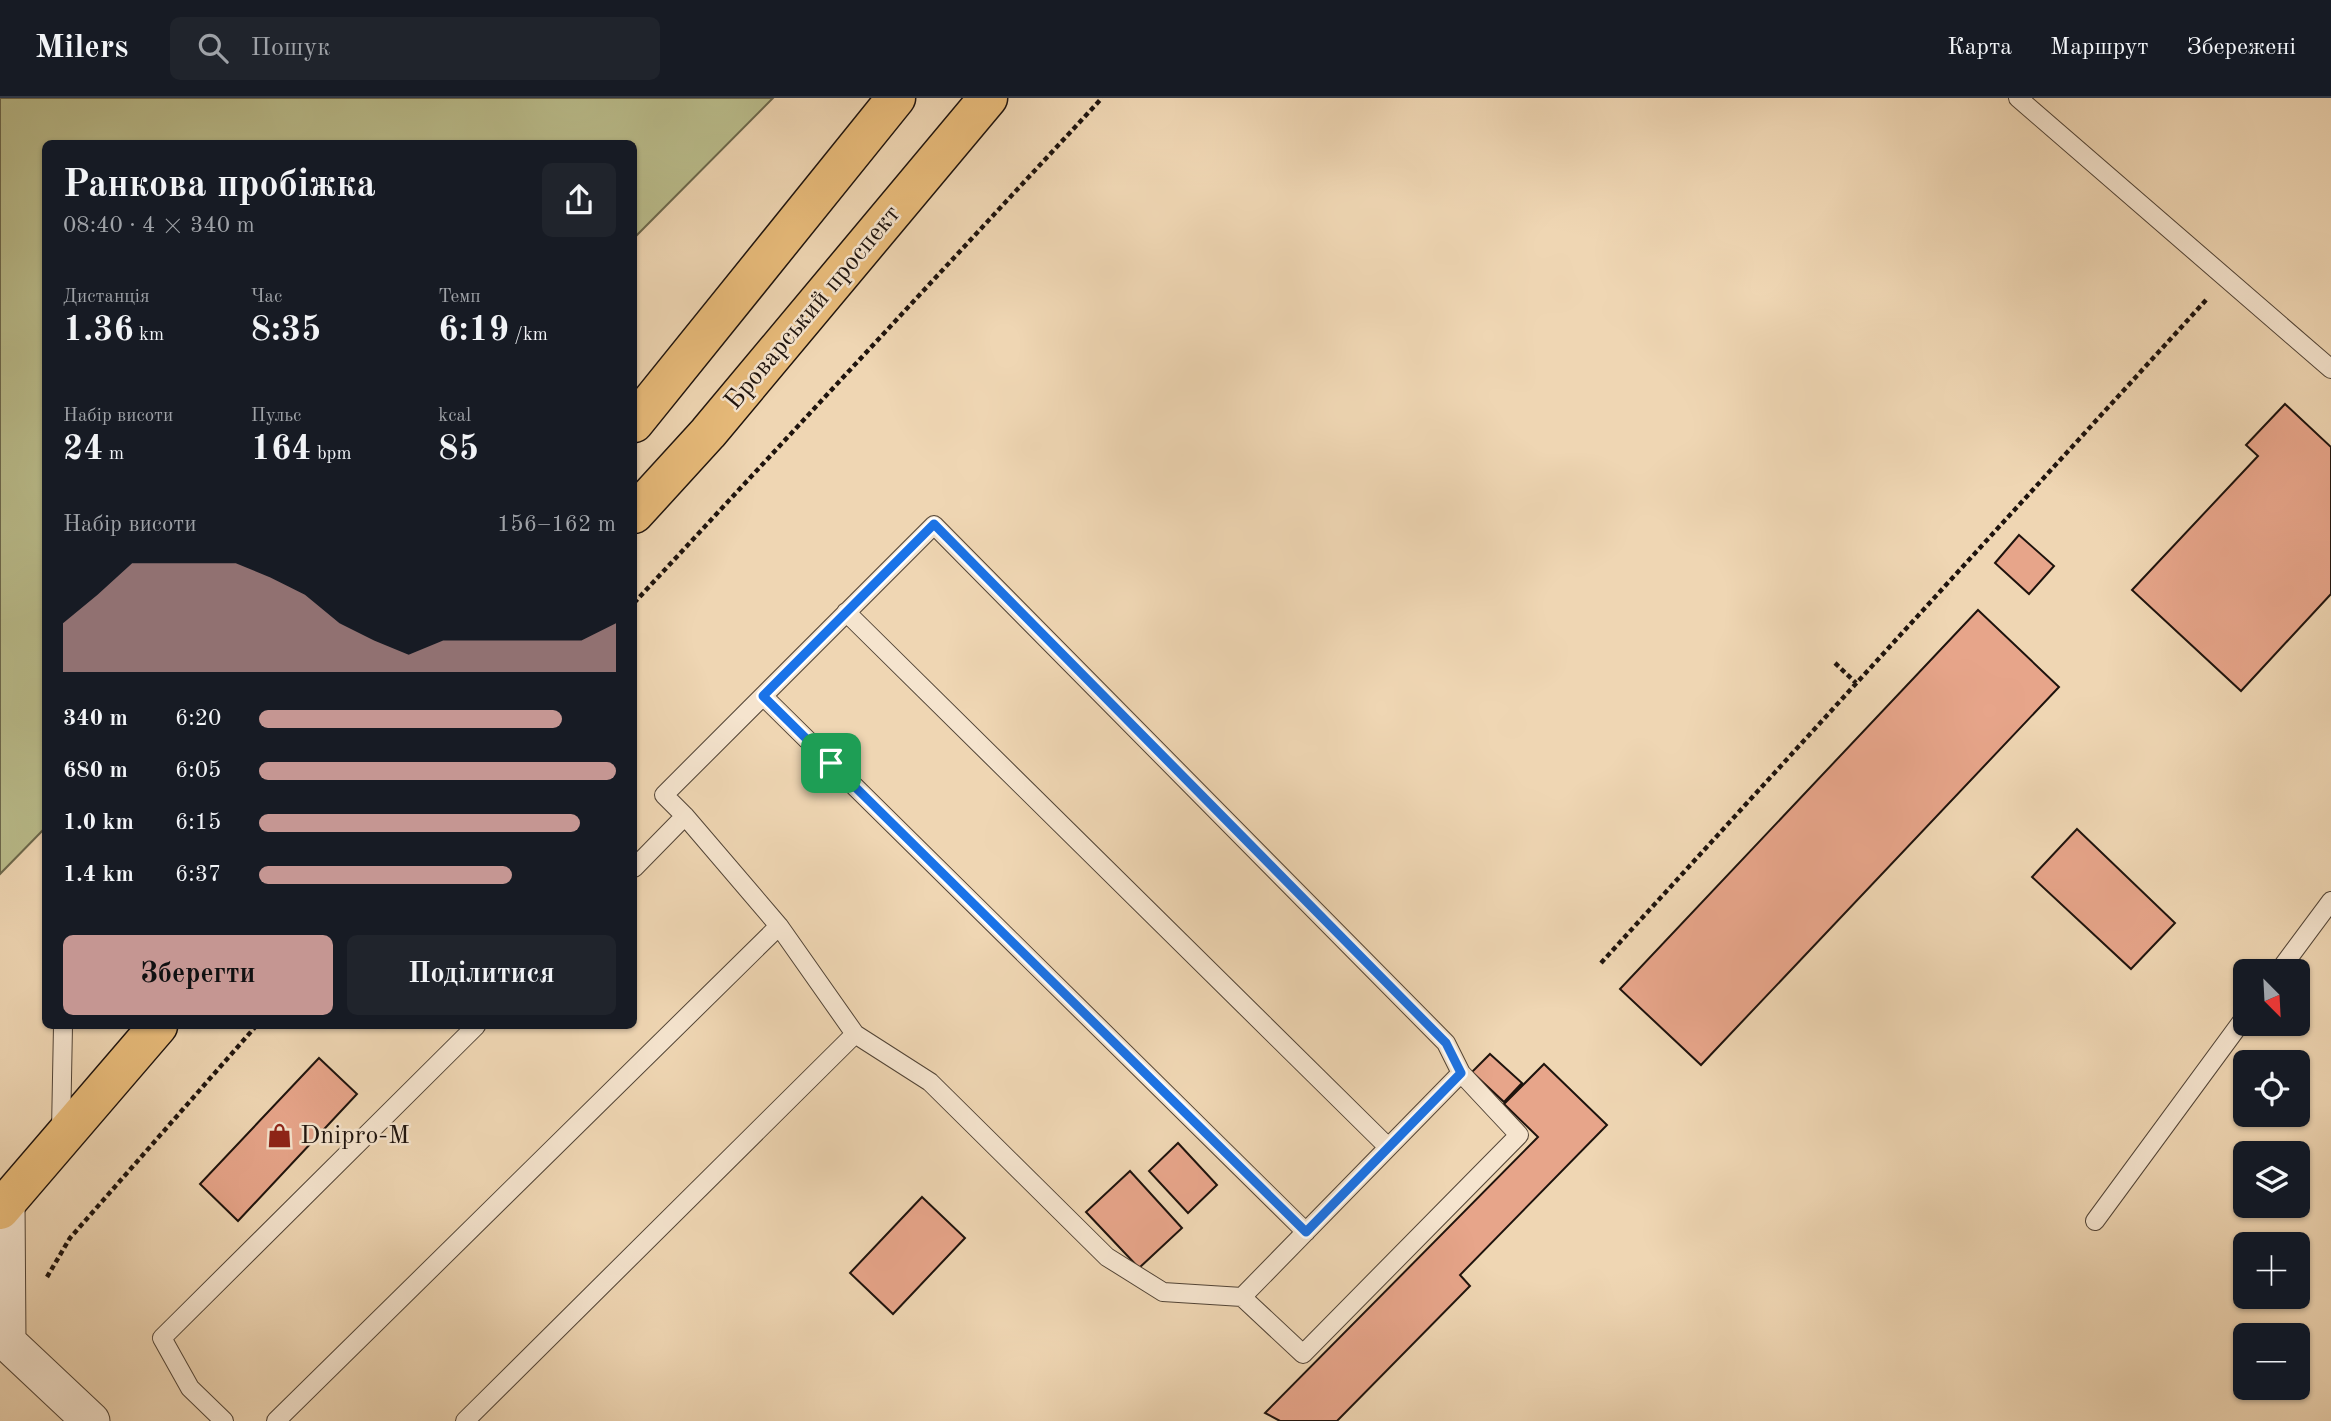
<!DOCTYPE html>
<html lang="uk">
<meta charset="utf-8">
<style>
:root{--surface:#171b24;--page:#20242c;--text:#f1f3f6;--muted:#9ea1a6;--line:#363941;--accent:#c59692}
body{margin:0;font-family:"Old Standard TT",serif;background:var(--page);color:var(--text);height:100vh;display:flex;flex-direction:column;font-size:26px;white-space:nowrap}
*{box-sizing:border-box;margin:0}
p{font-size:23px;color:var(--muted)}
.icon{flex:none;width:38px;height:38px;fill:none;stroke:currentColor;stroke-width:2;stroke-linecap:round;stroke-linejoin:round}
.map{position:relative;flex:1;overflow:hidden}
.details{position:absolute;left:42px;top:42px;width:595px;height:889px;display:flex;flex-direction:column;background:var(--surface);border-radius:10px;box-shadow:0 2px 5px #0004}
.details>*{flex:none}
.needle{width:46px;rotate:156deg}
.controls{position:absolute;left:2233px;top:861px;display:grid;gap:14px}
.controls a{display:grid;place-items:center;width:77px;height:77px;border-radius:10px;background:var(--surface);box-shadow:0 2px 5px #0004;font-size:35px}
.pin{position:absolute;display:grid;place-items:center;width:60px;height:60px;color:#fff;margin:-30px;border-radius:14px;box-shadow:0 4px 10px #0006}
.round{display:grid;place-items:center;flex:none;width:74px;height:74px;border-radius:10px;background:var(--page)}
.head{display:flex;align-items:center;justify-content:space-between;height:119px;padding:0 21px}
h1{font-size:38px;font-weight:700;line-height:52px}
.metrics{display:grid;grid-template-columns:repeat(3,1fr);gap:10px;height:119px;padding:7px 21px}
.metrics div{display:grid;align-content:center}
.metrics b{font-size:35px;font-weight:700}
.metrics small{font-size:19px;font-weight:400}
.metrics p{font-size:19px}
.chart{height:196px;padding:14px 21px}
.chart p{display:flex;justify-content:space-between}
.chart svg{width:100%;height:126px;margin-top:7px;fill:var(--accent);opacity:.7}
.cta{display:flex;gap:14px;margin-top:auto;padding:14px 21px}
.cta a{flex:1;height:80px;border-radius:10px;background:var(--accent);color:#111;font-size:28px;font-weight:700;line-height:80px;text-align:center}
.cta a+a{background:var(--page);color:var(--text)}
ul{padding:0 21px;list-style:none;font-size:23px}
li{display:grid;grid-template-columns:112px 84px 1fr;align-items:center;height:52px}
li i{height:18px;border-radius:9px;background:var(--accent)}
header{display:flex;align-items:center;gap:42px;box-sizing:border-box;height:98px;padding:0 35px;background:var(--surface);border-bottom:2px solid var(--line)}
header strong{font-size:33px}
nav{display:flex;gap:38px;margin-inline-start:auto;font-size:24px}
.search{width:490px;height:63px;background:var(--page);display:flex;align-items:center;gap:18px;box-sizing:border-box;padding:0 24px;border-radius:10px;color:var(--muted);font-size:26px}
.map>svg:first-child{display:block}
.green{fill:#babd8c;stroke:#6c684c;stroke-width:2}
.building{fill:#e7a58a;stroke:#1e130d;stroke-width:2}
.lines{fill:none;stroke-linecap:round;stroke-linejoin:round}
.lane-casing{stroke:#524436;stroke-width:20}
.street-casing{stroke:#524436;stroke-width:39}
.primary-casing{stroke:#1e130d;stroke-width:41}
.path{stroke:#1e130d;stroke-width:4.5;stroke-dasharray:5 3.5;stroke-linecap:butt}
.lane{stroke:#f5e4ce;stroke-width:18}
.street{stroke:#f5e4ce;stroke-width:37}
.primary{stroke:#e8bb7a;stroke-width:38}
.route-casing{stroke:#fff;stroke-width:14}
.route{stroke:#1a73e8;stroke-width:9}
.labels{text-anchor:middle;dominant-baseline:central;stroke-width:5;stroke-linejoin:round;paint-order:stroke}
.street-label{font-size:26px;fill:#1e130d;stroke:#f5e4ce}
.poi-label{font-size:26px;fill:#1e130d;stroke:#f5e4ce;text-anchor:start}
</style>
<header>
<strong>Milers</strong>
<div class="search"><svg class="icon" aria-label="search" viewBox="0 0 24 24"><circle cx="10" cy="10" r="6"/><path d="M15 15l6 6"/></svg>Пошук</div>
<nav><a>Карта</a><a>Маршрут</a><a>Збережені</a></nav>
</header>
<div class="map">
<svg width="2331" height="1323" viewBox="0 0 2331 1323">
<rect width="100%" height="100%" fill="#efd6b3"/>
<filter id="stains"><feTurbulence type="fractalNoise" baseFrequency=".00286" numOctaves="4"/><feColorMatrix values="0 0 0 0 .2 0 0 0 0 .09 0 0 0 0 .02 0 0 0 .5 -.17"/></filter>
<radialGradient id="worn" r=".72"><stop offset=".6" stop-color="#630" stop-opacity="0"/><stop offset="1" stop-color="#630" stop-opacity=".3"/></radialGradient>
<path class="green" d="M0,0H773L634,140V46H46L45,730L0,776Z"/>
<path class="building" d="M2285,306L2331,349V496L2241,593L2132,492L2258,358L2246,347Z
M2019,437L2054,468L2029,496L1995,465Z
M1978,512L2059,589L1701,967L1620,891Z
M2077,731L2175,825L2131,871L2032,779Z
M1490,956L1522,985L1504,1004L1472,974Z
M319,960L357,996L238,1123L200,1086Z
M1544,966L1607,1027L1460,1177L1470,1188L1337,1323H1280L1265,1315L1538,1039L1504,1006Z
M1178,1045L1217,1087L1188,1115L1149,1073Z
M1130,1073L1182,1130L1139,1170L1086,1114Z
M922,1099L965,1140L893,1216L850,1175Z"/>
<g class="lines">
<defs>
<path id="lane" d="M2018,0L2331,271
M846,514L1388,1049
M763,598L1306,1134
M634,770L685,718
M779,828L685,718L664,697L934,427L1446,945L1461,975L1519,1037L1303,1256L1242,1199
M2279,873L2331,803
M61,1032L63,928
M2095,1123L2245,919
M224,1323L190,1290L162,1240L476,928
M276,1323L779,828L855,936L930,984L1107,1159L1163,1194L1242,1199L1461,975
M465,1323L855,936"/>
<path id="street" d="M6,1105L7,1244
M0,1244H7L91,1323"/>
<path id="primary" d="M634,325L896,0
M634,416L708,335L988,0
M0,1112L158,928"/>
</defs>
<use href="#lane" class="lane-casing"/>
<use href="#street" class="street-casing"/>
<use href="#primary" class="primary-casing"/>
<path class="path" d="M634,505L1102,0
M1835,565L1856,585
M1601,865L2207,201
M47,1179L70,1140L256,928"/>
<use href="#lane" class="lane"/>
<use href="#street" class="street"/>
<use href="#primary" class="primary"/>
</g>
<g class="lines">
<defs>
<path id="route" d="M934,426L1446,945L1461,975L1306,1134L763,598Z"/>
</defs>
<use href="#route" class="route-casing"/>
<use href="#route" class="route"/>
</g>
<defs>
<symbol id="shop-bare" viewBox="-9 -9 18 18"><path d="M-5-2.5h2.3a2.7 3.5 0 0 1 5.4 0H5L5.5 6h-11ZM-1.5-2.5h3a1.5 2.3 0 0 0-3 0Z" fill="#8f2418" stroke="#f5e4ce" stroke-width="2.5" paint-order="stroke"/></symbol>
</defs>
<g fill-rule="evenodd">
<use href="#shop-bare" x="262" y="1020" width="35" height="35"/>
</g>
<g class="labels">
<g class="street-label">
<text transform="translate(813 210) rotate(-50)">Броварський проспект</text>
</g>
<g class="poi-label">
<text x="300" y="1038">Dnipro-M</text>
</g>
</g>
<rect width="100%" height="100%" filter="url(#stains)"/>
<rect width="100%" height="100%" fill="url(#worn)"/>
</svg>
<div class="controls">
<a><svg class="needle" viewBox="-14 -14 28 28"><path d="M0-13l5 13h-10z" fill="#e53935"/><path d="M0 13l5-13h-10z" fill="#9ea1a6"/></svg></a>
<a><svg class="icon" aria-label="locate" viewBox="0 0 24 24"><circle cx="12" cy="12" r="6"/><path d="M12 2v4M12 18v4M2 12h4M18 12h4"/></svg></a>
<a><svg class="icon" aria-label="layers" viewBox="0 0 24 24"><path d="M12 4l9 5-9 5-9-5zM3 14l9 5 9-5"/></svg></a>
<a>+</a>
<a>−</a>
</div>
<div class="pin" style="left:831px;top:665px;background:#1e9e55"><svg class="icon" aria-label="arrive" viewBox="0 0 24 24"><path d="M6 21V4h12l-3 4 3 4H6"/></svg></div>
<section class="details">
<div class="head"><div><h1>Ранкова пробіжка</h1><p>08:40 · 4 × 340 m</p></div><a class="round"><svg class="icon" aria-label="share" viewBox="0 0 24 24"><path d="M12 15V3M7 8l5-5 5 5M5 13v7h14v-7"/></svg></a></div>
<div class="metrics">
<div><p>Дистанція</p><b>1.36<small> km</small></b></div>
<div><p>Час</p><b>8:35</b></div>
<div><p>Темп</p><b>6:19<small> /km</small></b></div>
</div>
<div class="metrics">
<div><p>Набір висоти</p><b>24<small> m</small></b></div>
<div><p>Пульс</p><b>164<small> bpm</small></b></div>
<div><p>kcal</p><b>85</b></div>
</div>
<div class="chart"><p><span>Набір висоти</span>156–162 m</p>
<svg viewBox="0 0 160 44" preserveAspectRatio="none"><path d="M0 44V27L10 17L20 6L30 6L40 6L50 6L60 11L70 17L80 27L90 33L100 38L110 33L120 33L130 33L140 33L150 33L160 27V44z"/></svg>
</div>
<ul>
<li><b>340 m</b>6:20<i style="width:85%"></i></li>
<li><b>680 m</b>6:05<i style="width:100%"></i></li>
<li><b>1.0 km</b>6:15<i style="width:90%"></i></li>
<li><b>1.4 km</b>6:37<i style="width:71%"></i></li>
</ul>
<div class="cta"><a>Зберегти</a><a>Поділитися</a></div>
</section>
</div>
